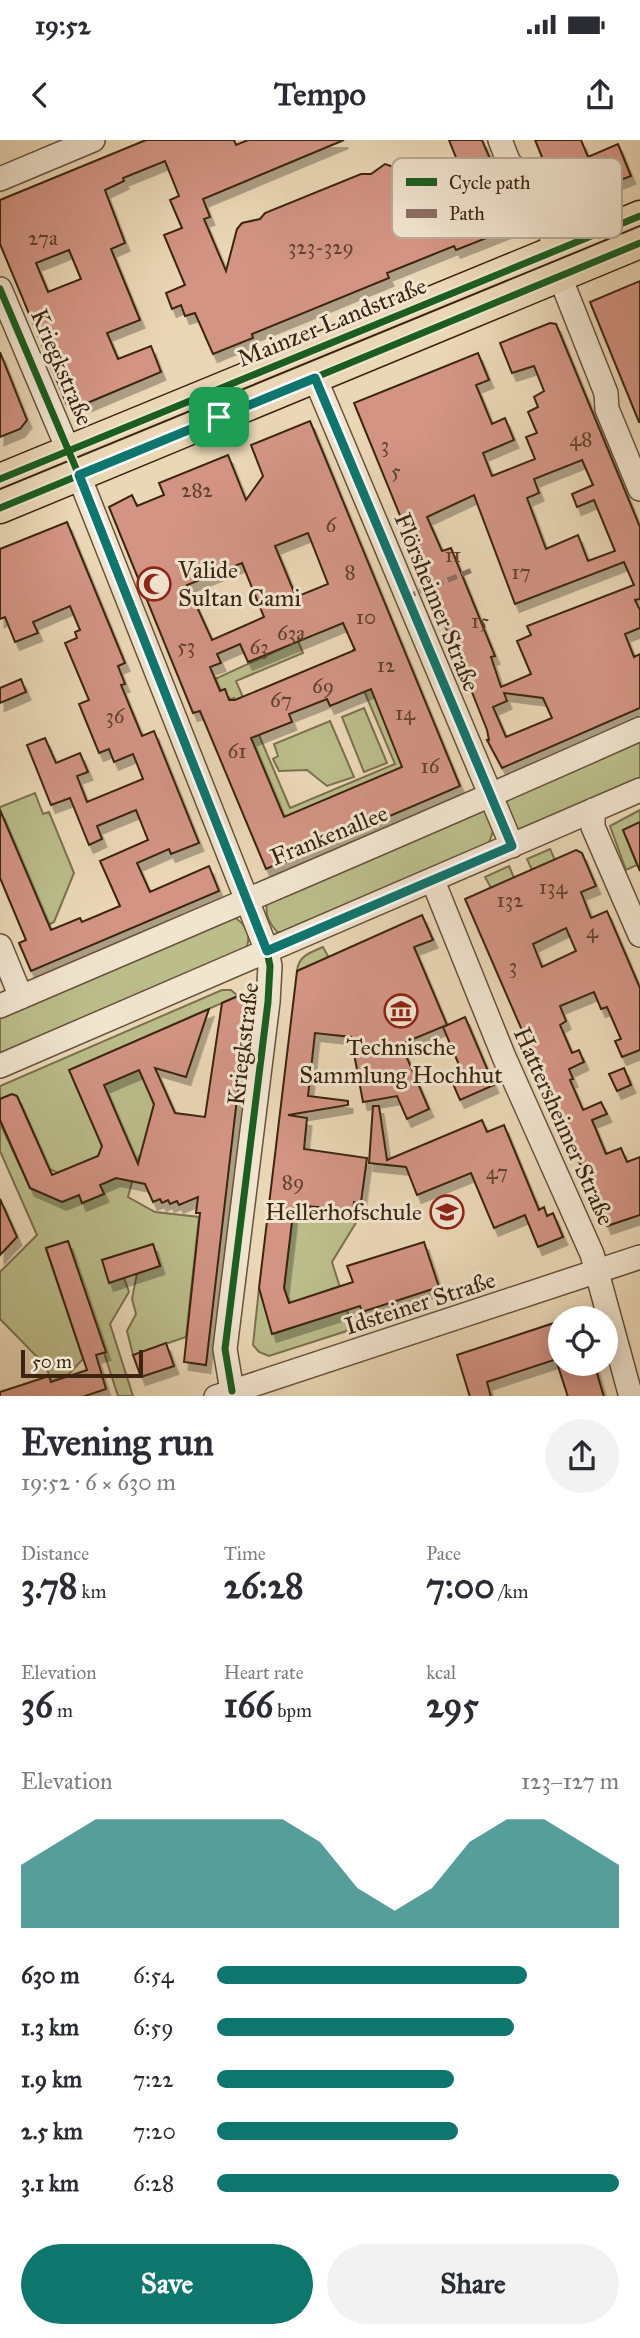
<!DOCTYPE html>
<meta charset="utf-8">
<style>
:root{--surface:#fff;--page:#f2f2f3;--text:#2b2b33;--muted:#7c7c81;--accent:#0f766e}
body{margin:0;font-family:"IM FELL Great Primer",serif;background:var(--page);color:var(--text);height:100vh;display:flex;flex-direction:column;font-size:26px;white-space:nowrap}
*{box-sizing:border-box;margin:0}
p{font-size:23px;color:var(--muted)}
.icon{flex:none;width:38px;height:38px;fill:none;stroke:currentColor;stroke-width:2;stroke-linecap:round;stroke-linejoin:round}
.map{position:relative;height:1256px;overflow:hidden}
.details{display:flex;flex-direction:column;background:var(--surface);flex:1}
.details>*{flex:none}
.tools{position:absolute;left:548px;top:1166px;display:grid;gap:14px}
.tools a{display:grid;place-items:center;width:70px;height:70px;border-radius:50%;background:var(--surface);box-shadow:0 4px 18px #0003;font-size:35px}
.scale{position:absolute;left:21px;bottom:18px;width:122px;box-sizing:border-box;padding-left:7px;border:4px solid #3b2510;border-top:0;font-size:19px;line-height:24px;white-space:nowrap;color:#3b2510;-webkit-text-stroke:5px #f1e5d0;paint-order:stroke}
.pin{position:absolute;display:grid;place-items:center;width:60px;height:60px;color:#fff;margin:-30px;border-radius:14px;box-shadow:0 4px 10px #0006}
.round{display:grid;place-items:center;flex:none;width:74px;height:74px;border-radius:37px;background:var(--page)}
.overview{display:flex;align-items:center;justify-content:space-between;height:119px;padding:0 21px}
h1{font-size:38px;font-weight:800;line-height:52px}
.metrics{display:grid;grid-template-columns:repeat(3,1fr);gap:10px;height:119px;padding:7px 21px}
.metrics div{display:grid;align-content:center}
.metrics b{font-size:35px;font-weight:800}
.metrics small{font-size:19px;font-weight:400}
.metrics p{font-size:19px}
.chart{height:196px;padding:14px 21px}
.chart p{display:flex;justify-content:space-between}
.chart svg{width:100%;height:126px;margin-top:7px;fill:var(--accent);opacity:.7}
.primary-button{display:flex;gap:14px;margin-top:auto;padding:14px 21px}
.primary-button a{flex:1;height:80px;border-radius:42px;background:var(--accent);color:#fff;font-size:28px;font-weight:800;line-height:80px;text-align:center}
.primary-button a+a{background:var(--page);color:var(--text)}
ul{padding:0 21px;list-style:none;font-size:23px}
li{display:grid;grid-template-columns:112px 84px 1fr;align-items:center;height:52px}
li i{height:18px;border-radius:9px;background:var(--accent)}
.status{display:flex;justify-content:space-between;align-items:center;height:49px;padding:0 35px;background:var(--surface);direction:ltr}
.status svg{height:19px;fill:currentColor}
header{display:flex;justify-content:space-between;align-items:center;height:91px;padding:0 21px;background:var(--surface);font-size:32px;font-weight:800}
.map>svg:first-child{display:block}
.green{fill:#bbbd8b;stroke:#7b714e;stroke-width:2}
.building{fill:#d39484;stroke:#3b2510;stroke-width:2;fill-rule:evenodd;filter:url(#shadow)}
.lines{fill:none;stroke-linecap:round;stroke-linejoin:round}
.minor-casing{stroke:#67523a;stroke-width:26}
.major-casing{stroke:#3b2510;stroke-width:33}
.minor{stroke:#f1e5d0;stroke-width:23}
.major{stroke:#ead7b6;stroke-width:30}
.tram{stroke:#3b2510;stroke-width:2}
.quiet{stroke:#8d6e63;stroke-width:5;stroke-dasharray:10 5;stroke-linecap:butt}
.cycleway-casing{stroke:#f1e5d0;stroke-width:11}
.cycleway{stroke:#1b5e20;stroke-width:7}
.route-casing{stroke:#fff;stroke-width:14}
.route{stroke:#0f766e;stroke-width:9}
.labels{text-anchor:middle;dominant-baseline:central;stroke-width:6;stroke-linejoin:round;paint-order:stroke}
.number-label{font-size:21px;fill:#61412d}
.street-label{font-size:24px;fill:#3b2510;stroke:#f1e5d0}
.poi-label{font-size:24px;fill:#3b2510;stroke:#f1e5d0;text-anchor:start}
.key{fill:#f1e5d0;stroke:#baab96;stroke-width:2}
.key-label{font-size:19px;fill:#3b2510}
</style>
<div class="status"><b>19:52</b><svg viewBox="0 0 49 12"><path d="M0 12V9h3v3zM5 12V6h3v6zM10 12V3h3v9zM15 12V0h3v12zM26 1h20v11H26zM47 4h2v5h-2z"/></svg></div>
<header><svg class="icon" aria-label="back" viewBox="0 0 24 24"><path d="M15 5l-7 7 7 7"/></svg>Tempo<svg class="icon" aria-label="share" viewBox="0 0 24 24"><path d="M12 15V3M7 8l5-5 5 5M5 13v7h14v-7"/></svg></header>
<div class="map">
<svg width="640" height="1257" viewBox="0 0 640 1257">
<defs>
<filter id="shadow"><feDropShadow dx="4.5" dy="8" stdDeviation="0" flood-color="#0004"/></filter>
</defs>
<rect width="100%" height="100%" fill="#ead7b6"/>
<filter id="stains"><feTurbulence type="fractalNoise" baseFrequency=".00286" numOctaves="4"/><feColorMatrix values="0 0 0 0 .2 0 0 0 0 .09 0 0 0 0 .02 0 0 0 .5 -.17"/></filter>
<radialGradient id="worn" r=".72"><stop offset=".6" stop-color="#630" stop-opacity="0"/><stop offset="1" stop-color="#630" stop-opacity=".3"/></radialGradient>
<path class="green" d="M298,501L303,513L236,541L290,668L395,624L351,520L353,510L359,507L385,583L410,629L357,652L354,647L282,685L234,558L229,560L225,549L220,551L215,539Z
M364,568L387,623L364,632L342,577Z
M330,581L354,637L327,646L307,630L279,631L273,619L278,616L274,604Z
M640,599V638L519,692L509,685L504,659Z
M35,653L43,674L49,672L74,733L54,782L46,786L0,670V667Z
M640,670V682L623,690L637,725L626,730L610,686Z
M473,671H485L494,688L488,706L292,794L277,792C268,781 265,775 267,760Z
M550,709L555,720L532,730L527,719Z
M509,726L514,738L491,748L485,737Z
M234,777C251,788 252,800 242,817L0,914V878Z
M323,807L329,818L297,831C298,816 311,812 323,807Z
M222,850H231L238,856L72,929L71,934L102,1006L97,1019L61,1034L49,1029L17,956L12,954L0,959V946Z
M139,929L154,964L152,1017L139,1016L128,1057L155,1072L199,1077L186,1197L133,1215L127,1191L136,1174L132,1159L137,1133L160,1125L153,1104L102,1120L124,1138L129,1152L110,1184L133,1256H118L68,1101L46,1109L83,1219L67,1236L51,1241L46,1226L0,1179V1132L37,1095L0,1011V983L30,1048L62,1062L79,1055L83,1063L104,1054L100,1045L117,1038L102,944Z
M293,1074L357,1081L332,1122L353,1189L269,1216L259,1212L253,1205L259,1148L273,1194L342,1171L334,1148L290,1165L284,1148Z"/>
<path class="building" d="M146,0H234L236,5L248,0H344L203,59L210,77L204,79L226,131L237,89L242,83L260,79L265,73L361,34H371L385,24L400,29L414,58L449,43L462,74L505,57L514,81L512,88L456,110L454,106L387,133L389,138L252,194L253,198L213,214L195,173L185,176L181,165L172,169L166,153L185,145L164,95L182,88L170,60L179,56L165,21L123,38L124,41L105,50L125,103L111,109L140,180L107,193L118,219L151,206L161,232L73,269L67,265L0,104V60ZM69,110L81,139L48,152L36,123Z
M449,0H482L496,33L467,45Z
M535,0H581L588,17L618,4L631,36L602,47L594,66L557,54Z
M640,141V282H639L590,162Z
M550,183L556,184L640,387V459L635,460L640,470V488L625,494L634,517L640,514V568L502,628L487,600H489L487,590L464,532L354,263L478,213L489,240L476,245L492,284L505,278L514,300L483,313L492,336L535,319L526,297L537,293L528,272L538,267L534,257L544,251L534,226L512,233L500,203ZM582,320L593,345L572,354L577,367L594,360L615,411L588,421L578,395L546,409L527,358L539,353L534,339ZM474,355L515,464L624,422L634,445L527,486L531,495L517,501L531,534L501,547L491,517L495,516L451,408L442,411L427,377ZM504,553L543,558L552,578L506,597L493,567L507,561Z
M0,212L27,280L20,289L0,297Z
M310,281L460,646L266,729L200,571L193,573L109,367L132,355L137,366L164,355L159,343L228,315L246,360L263,336L251,305ZM308,393L328,444L296,457L275,406ZM242,423L264,477L212,500L187,445ZM343,483L355,510L235,560H229L225,549L220,551L210,527L221,523L217,514L240,504L248,522ZM371,549L402,627L284,677L251,598L292,582L289,574L327,559L330,566Z
M67,382L125,523L118,526L125,544L121,545L142,596L154,591L199,703L171,714L169,709L137,723L150,752L209,726L219,751L31,831L19,803L26,800L0,738V670L51,790L80,778L82,782L120,766L100,721L148,700L136,670L97,686L102,699L89,705L70,658L51,665L27,605L45,598L56,623L80,613L88,632L77,636L87,662L143,639L133,614L114,622L109,609L99,613L79,564L89,560L65,503L77,498L75,492L80,490L70,466L33,482L38,493L15,502L5,477L0,479V409Z
M21,539L26,552L0,563V548Z
M640,682V731L623,690Z
M576,710L582,713L596,746L581,752L591,778L607,771L640,848V910L622,917L615,901L621,899L607,867L601,869L594,852L560,866L566,881L560,885L572,913L579,910L584,922L569,929L573,939L570,940L583,970L601,962L607,974L592,980L606,1014L621,1008L627,1022L640,1017V1075L607,1086L465,759ZM566,788L576,811L542,827L533,804Z
M422,775L433,800L414,807L447,885L401,904L429,969L407,979L397,956L363,962L351,897L315,893L308,956L348,961V965L288,975L307,978L304,1009L367,1018L361,1062H354L353,1070L294,1065L284,1148L289,1163L353,1142L347,1126L424,1102L439,1147L362,1172L360,1166L272,1194L259,1148L297,831Z
M238,856L248,864L206,1225L184,1222L200,1073H196L198,1057L179,1065L177,1061L170,1064L168,1060L162,1063L160,1059L153,1062L145,1044L116,1038L100,1045L104,1054L82,1063L79,1055L62,1062L30,1048L0,980V959L12,954L17,956L52,1035L98,1016L102,1006L69,930L209,869L186,937L155,928L175,973L205,977L222,863ZM139,930L154,964L138,1024L104,945Z
M465,877L494,945L460,960L450,937L462,932L443,887Z
M624,928L631,945L617,951L609,934Z
M373,966H379L387,1020L482,980L487,992L504,985L539,1070L544,1067L547,1076L553,1073L563,1097L538,1107L525,1075L494,1088L471,1033L417,1055L406,1027L369,1023Z
M0,1059L17,1097L0,1115Z
M68,1101L106,1212L96,1215L106,1249L82,1257H0V1252L49,1236L51,1242L87,1230L46,1108Z
M153,1104L160,1126L109,1143L102,1120Z
M560,1181V1218L487,1242L491,1257H470L457,1215Z
M166,1203L174,1226L141,1237L133,1215Z
M557,1223H594L604,1257H568Z"/>
<g class="lines">
<defs>
<path id="minor" d="M500,0L509,23L525,36L545,81L557,110L560,137L606,253L607,269L640,349
M0,39L93,0
M0,149L75,326L267,811L270,826L268,862L225,1209L232,1251
M315,238L512,706
M593,670V687L640,795
M433,741L504,917L592,1114L631,1257
M0,806L21,857
M0,866C214,774 428,684 640,589
M0,926L640,650
M216,1257L640,1117"/>
<path id="major" d="M0,339L640,76
M0,368L640,103"/>
</defs>
<use href="#minor" class="minor-casing"/>
<use href="#major" class="major-casing"/>
<use href="#minor" class="minor"/>
<use href="#major" class="major"/>
<path class="tram" d="M0,349L640,86"/>
<path class="quiet" d="M406,457L475,429"/>
<defs>
<path id="cycleway" d="M0,149L75,326L267,811L270,826L268,862L225,1209L232,1251
M0,339L640,76
M0,368L640,103"/>
</defs>
<use href="#cycleway" class="cycleway-casing"/>
<use href="#cycleway" class="cycleway"/>
</g>
<g class="lines">
<defs>
<path id="route" d="M315,238L512,706L267,811L79,335Z"/>
</defs>
<use href="#route" class="route-casing"/>
<use href="#route" class="route"/>
</g>
<defs>
<symbol id="mosque-ring" viewBox="-11 -11 22 22"><circle r="9.5" fill="#f1e5d0" stroke="#8f2418" stroke-width="1.5"/><path d="M3.5-4.9A6 6 0 1 0 3.5 4.9A5 5 0 1 1 3.5-4.9Z" fill="#8f2418"/></symbol>
<symbol id="museum-ring" viewBox="-11 -11 22 22"><circle r="9.5" fill="#f1e5d0" stroke="#8f2418" stroke-width="1.5"/><path d="M0-6L6-3V-2H-6V-3ZM-5-1h2V3h-2ZM-1-1h2V3h-2ZM3-1h2V3H3ZM-6 4H6V6H-6Z" fill="#8f2418"/></symbol>
<symbol id="school-ring" viewBox="-11 -11 22 22"><circle r="9.5" fill="#f1e5d0" stroke="#8f2418" stroke-width="1.5"/><path d="M0-5L7-2L0 1L-7-2ZM-4 1L0 2.5L4 1V4Q0 6-4 4Z" fill="#8f2418"/></symbol>
</defs>
<g fill-rule="evenodd">
<use href="#mosque-ring" x="135" y="425" width="38" height="38"/>
<use href="#museum-ring" x="382" y="852" width="38" height="38"/>
<use href="#school-ring" x="428" y="1053" width="38" height="38"/>
</g>
<g class="labels">
<g class="number-label">
<text x="43" y="98">27a</text>
<text x="321" y="107">323-329</text>
<text x="581" y="299">48</text>
<text x="385" y="305">3</text>
<text x="396" y="331">5</text>
<text x="197" y="350">282</text>
<text x="331" y="385">6</text>
<text x="453" y="415">11</text>
<text x="350" y="432">8</text>
<text x="521" y="432">17</text>
<text x="366" y="477">10</text>
<text x="480" y="481">15</text>
<text x="291" y="493">63a</text>
<text x="186" y="506">53</text>
<text x="259" y="507">63</text>
<text x="386" y="525">12</text>
<text x="323" y="546">69</text>
<text x="281" y="560">67</text>
<text x="405" y="573">14</text>
<text x="115" y="576">36</text>
<text x="237" y="611">61</text>
<text x="430" y="626">16</text>
<text x="553" y="747">134</text>
<text x="510" y="760">132</text>
<text x="592" y="791">4</text>
<text x="513" y="826">3</text>
<text x="497" y="1032">47</text>
<text x="293" y="1042">89</text>
</g>
<g class="street-label">
<text transform="translate(332 182) rotate(-22)">Mainzer Landstraße</text>
<text transform="translate(62 227) rotate(67)">Kriegkstraße</text>
<text transform="translate(437 462) rotate(68)">Flörsheimer Straße</text>
<text transform="translate(329 695) rotate(-22)">Frankenallee</text>
<text transform="translate(243 904) rotate(-83)">Kriegkstraße</text>
<text transform="translate(564 986) rotate(66)">Hattersheimer Straße</text>
<text transform="translate(420 1163) rotate(-18)">Idsteiner Straße</text>
</g>
<g class="poi-label">
<text x="178" y="430">Valide<tspan x="178" dy="28">Sultan Cami</tspan></text>
<text x="401" y="907" text-anchor="middle">Technische<tspan x="401" dy="28">Sammlung Hochhut</tspan></text>
<text x="422" y="1072" text-anchor="end">Hellerhofschule</text>
</g>
</g>
<rect x="392" y="18" width="230" height="80" rx="10" class="key"/>
<rect x="406" y="38" width="31" height="8" fill="#1b5e20"/>
<rect x="406" y="69" width="31" height="9" fill="#8d6e63"/>
<g class="key-label">
<text x="449" y="49">Cycle path</text>
<text x="449" y="80">Path</text>
</g>
<rect width="100%" height="100%" filter="url(#stains)"/>
<rect width="100%" height="100%" fill="url(#worn)"/>
</svg>
<div class="tools">
<a><svg class="icon" aria-label="locate" viewBox="0 0 24 24"><circle cx="12" cy="12" r="6"/><path d="M12 2v4M12 18v4M2 12h4M18 12h4"/></svg></a>
</div>
<div class="scale">50 m</div>
<div class="pin" style="left:219px;top:277px;background:#1e9e55"><svg class="icon" aria-label="arrive" viewBox="0 0 24 24"><path d="M6 21V4h12l-3 4 3 4H6"/></svg></div>
</div>
<section class="details">
<div class="overview"><div><h1>Evening run</h1><p>19:52 · 6 × 630 m</p></div><a class="round"><svg class="icon" aria-label="share" viewBox="0 0 24 24"><path d="M12 15V3M7 8l5-5 5 5M5 13v7h14v-7"/></svg></a></div>
<div class="metrics">
<div><p>Distance</p><b>3.78<small> km</small></b></div>
<div><p>Time</p><b>26:28</b></div>
<div><p>Pace</p><b>7:00<small> /km</small></b></div>
</div>
<div class="metrics">
<div><p>Elevation</p><b>36<small> m</small></b></div>
<div><p>Heart rate</p><b>166<small> bpm</small></b></div>
<div><p>kcal</p><b>295</b></div>
</div>
<div class="chart"><p><span>Elevation</span>123–127 m</p>
<svg viewBox="0 0 160 44" preserveAspectRatio="none"><path d="M0 44V22L10 14L20 6L30 6L40 6L50 6L60 6L70 6L80 14L90 30L100 38L110 30L120 14L130 6L140 6L150 14L160 22V44z"/></svg>
</div>
<ul>
<li><b>630 m</b>6:54<i style="width:77%"></i></li>
<li><b>1.3 km</b>6:59<i style="width:74%"></i></li>
<li><b>1.9 km</b>7:22<i style="width:59%"></i></li>
<li><b>2.5 km</b>7:20<i style="width:60%"></i></li>
<li><b>3.1 km</b>6:28<i style="width:100%"></i></li>
</ul>
<div class="primary-button"><a>Save</a><a>Share</a></div>
</section>
